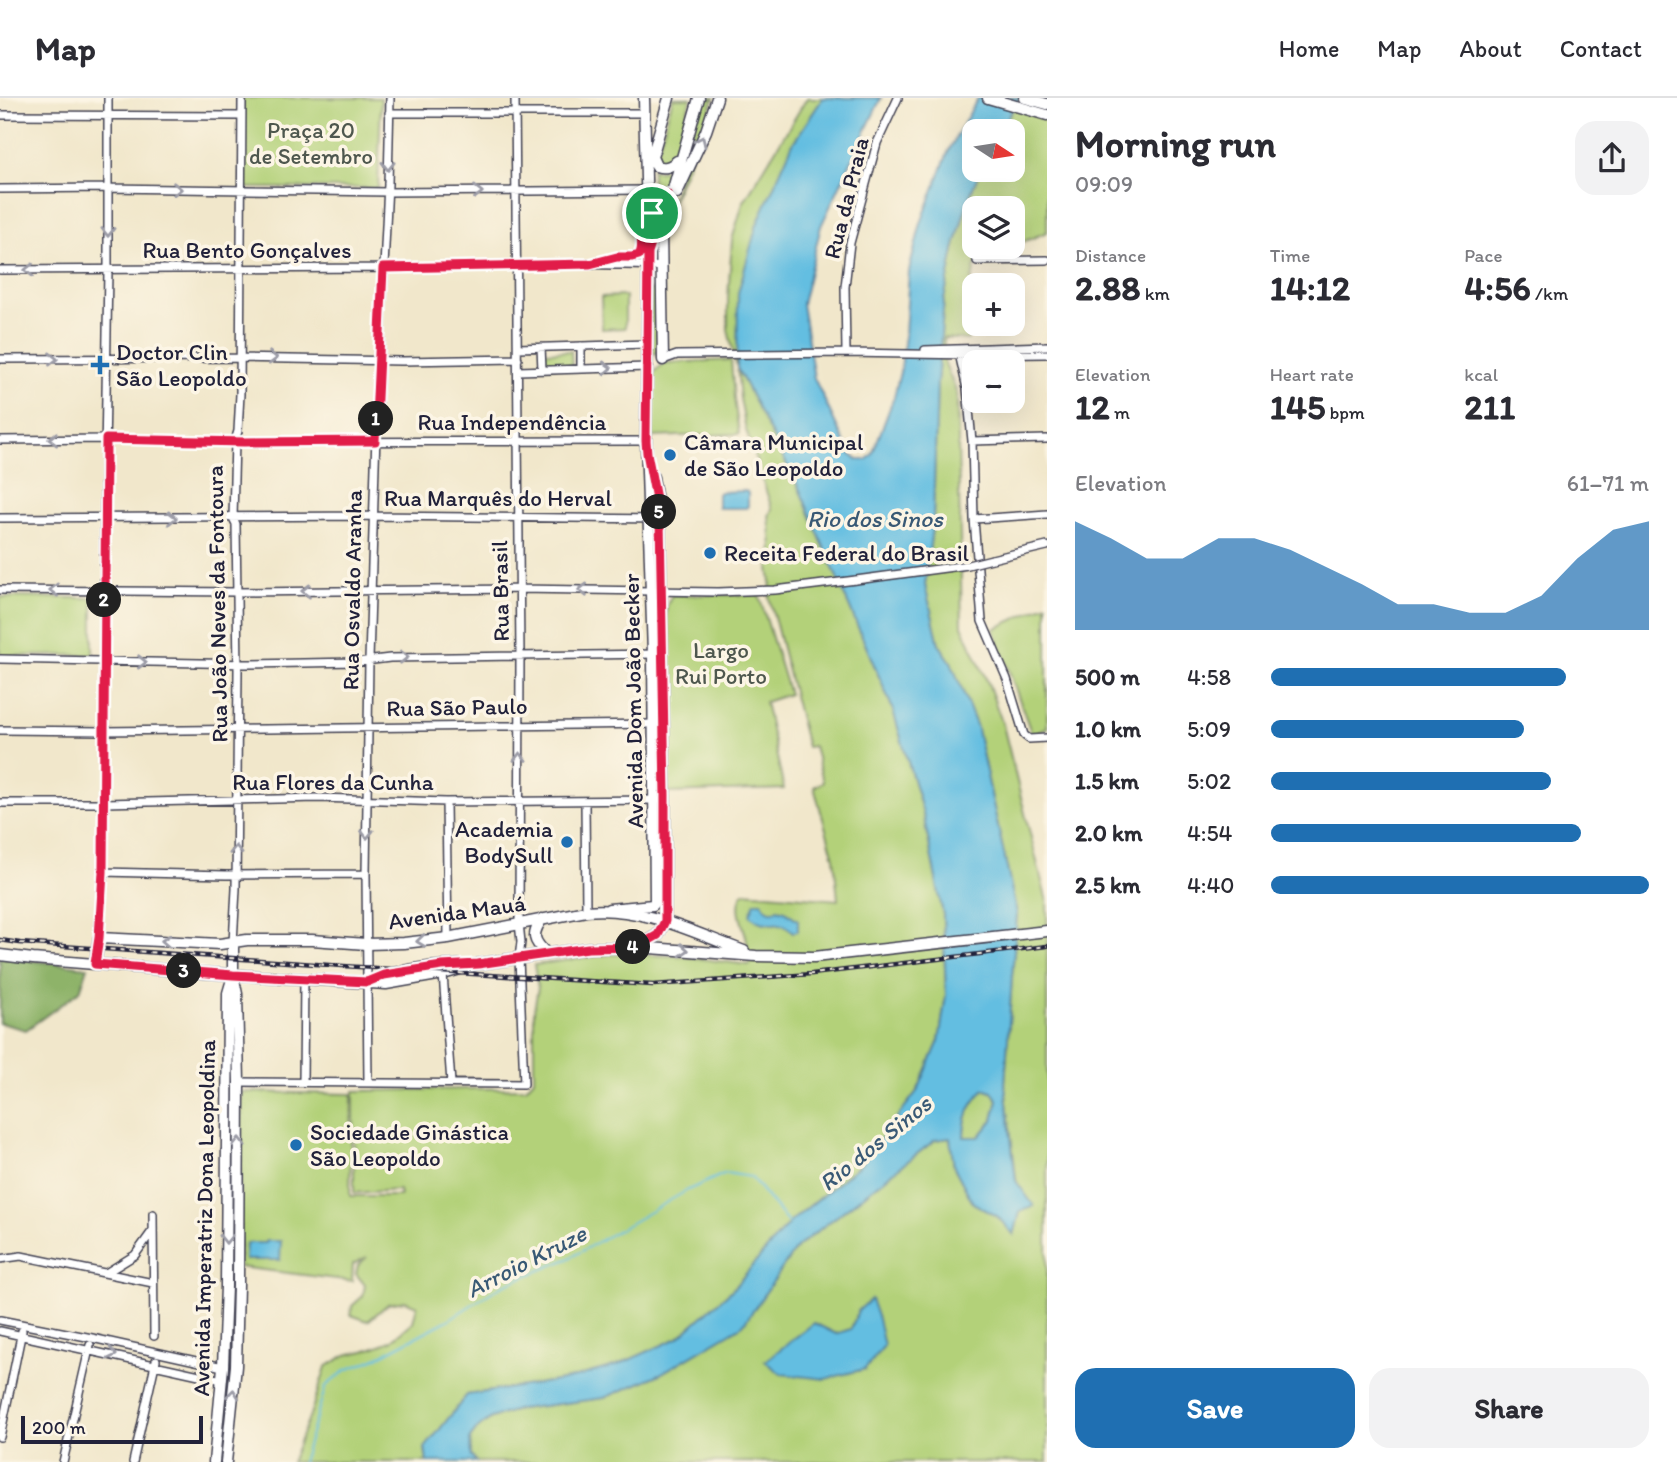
<!DOCTYPE html>
<meta charset="utf-8">
<style>
:root{--surface:#fff;--page:#f2f2f3;--text:#2b2b33;--muted:#7c7c81;--line:#e1e1e2;--accent:#1f6fb2}
body{margin:0;font-family:Itim,sans-serif;background:var(--page);color:var(--text);height:100vh;display:flex;flex-direction:column;font-size:26px;white-space:nowrap}
*{box-sizing:border-box;margin:0}
p{font-size:23px;color:var(--muted)}
.icon{flex:none;width:38px;height:38px;fill:none;stroke:currentColor;stroke-width:2;stroke-linecap:round;stroke-linejoin:round}
.map{position:relative;flex:1;overflow:hidden}
.drawer{display:flex;flex-direction:column;background:var(--surface);width:630px}
.drawer>*{flex:none}
.needle{width:46px;rotate:102deg}
.tools{position:absolute;left:962px;top:21px;display:grid;gap:14px}
.tools a{display:grid;place-items:center;width:63px;height:63px;border-radius:14px;background:var(--surface);box-shadow:0 7px 28px #0002;font-size:35px}
.scale{position:absolute;left:21px;bottom:18px;width:182px;box-sizing:border-box;padding-left:7px;border:4px solid #22223b;border-top:0;font-size:19px;line-height:24px;white-space:nowrap;color:#22223b;-webkit-text-stroke:5px #fcf5e5;paint-order:stroke}
.pin{position:absolute;display:grid;place-items:center;width:60px;height:60px;color:#fff;margin:-30px;border:4px solid #fff;border-radius:50%;box-shadow:0 2px 7px #0007}
.km{position:absolute;width:35px;height:35px;margin:-18px;border-radius:50%;background:#222;color:#fff;font-size:19px;line-height:35px;text-align:center}
.round{display:grid;place-items:center;flex:none;width:74px;height:74px;border-radius:21px;background:var(--page)}
.overview{display:flex;align-items:center;justify-content:space-between;height:119px;padding:0 28px}
h1{font-size:38px;font-weight:800;line-height:52px}
.metrics{display:grid;grid-template-columns:repeat(3,1fr);gap:10px;height:119px;padding:7px 28px}
.metrics div{display:grid;align-content:center}
.metrics b{font-size:35px;font-weight:800}
.metrics small{font-size:19px;font-weight:400}
.metrics p{font-size:19px}
.chart{height:196px;padding:14px 28px}
.chart p{display:flex;justify-content:space-between}
.chart svg{width:100%;height:126px;margin-top:7px;fill:var(--accent);opacity:.7}
.primary-button{display:flex;gap:14px;margin-top:auto;padding:14px 28px}
.primary-button a{flex:1;height:80px;border-radius:21px;background:var(--accent);color:#fff;font-size:28px;font-weight:800;line-height:80px;text-align:center}
.primary-button a+a{background:var(--page);color:var(--text)}
ul{padding:0 28px;list-style:none;font-size:23px}
li{display:grid;grid-template-columns:112px 84px 1fr;align-items:center;height:52px}
li i{height:18px;border-radius:9px;background:var(--accent)}
header{display:flex;align-items:center;gap:42px;box-sizing:border-box;height:98px;padding:0 35px;background:var(--surface);border-bottom:2px solid var(--line)}
header strong{font-size:33px}
nav{display:flex;gap:38px;margin-inline-start:auto;font-size:24px}
main{display:flex;flex:1;min-height:0}
.map>svg:first-child{display:block}
.green{fill:#b3d179;stroke:#6a7a5a;stroke-width:2;fill-rule:evenodd}
.forest{fill:#8eb369;stroke:#586a52;stroke-width:2}
.water{fill:#63bee1;stroke:#42708e;stroke-width:2;fill-rule:evenodd}
.lines{fill:none;stroke-linecap:round;stroke-linejoin:round}
.stream{stroke:#63bee1;stroke-width:2}
.minor-casing{stroke:#414051;stroke-width:10}
.major-casing{stroke:#414051;stroke-width:13}
.highway-casing{stroke:#414051;stroke-width:14}
.minor{stroke:#fff;stroke-width:7}
.major{stroke:#fff;stroke-width:10}
.highway{stroke:#fff;stroke-width:10}
.rail-casing{stroke:#22223b;stroke-width:4.5}
.rail{stroke:#fcf5e5;stroke-width:2;stroke-dasharray:5;stroke-linecap:butt}
.minor-bridge-casing{stroke:#414051;stroke-width:10;stroke-linecap:butt}
.minor-bridge{stroke:#fff;stroke-width:7}
.oneway{stroke:#9c9ca7}
.route-casing{stroke:#fff;stroke-width:14}
.route{stroke:#e11d48;stroke-width:9}
.poi-dot{fill:#1f6fb2;stroke:#fcf5e5;stroke-width:2.5}
.labels{text-anchor:middle;dominant-baseline:central;stroke-width:7;stroke-linejoin:round;paint-order:stroke}
.park-label{font-size:23px;fill:#4e574e;stroke:#fcf5e5}
.street-label{font-size:23px;fill:#22223b;stroke:#fcf5e5}
.poi-label{font-size:23px;fill:#22223b;stroke:#fcf5e5;text-anchor:start}
.water-label{font-size:24px;font-style:italic;fill:#395975;stroke:#fcf5e5}
</style>
<header>
<strong>Map</strong>
<nav><a>Home</a><a>Map</a><a>About</a><a>Contact</a></nav>
</header>
<main>
<div class="map">
<svg width="1047" height="1364" viewBox="0 0 1047 1364">
<rect width="100%" height="100%" fill="#fcf5e5"/>
<filter id="ink" filterUnits="userSpaceOnUse"><feTurbulence type="fractalNoise" baseFrequency=".0143" numOctaves="2"/><feDisplacementMap in="SourceGraphic" scale="14" xChannelSelector="R" yChannelSelector="G"/><feConvolveMatrix kernelMatrix="1 2 1 2 8 2 1 2 1" color-interpolation-filters="sRGB"/></filter>
<filter id="wash" filterUnits="userSpaceOnUse"><feTurbulence type="fractalNoise" baseFrequency=".00686" numOctaves="4" result="noise"/><feDisplacementMap in="SourceGraphic" scale="28" xChannelSelector="R" yChannelSelector="G"/><feGaussianBlur stdDeviation="1.57" result="paint"/><feColorMatrix in="noise" values="0 0 0 0 0 0 0 0 0 0 0 0 0 0 0 0 0 1.4 0 .05"/><feComposite in="paint" operator="in"/></filter>
<g filter="url(#wash)">
<rect width="100%" height="100%" fill="#f1e7cb"/>
<path class="green" d="M243,0H381L378,90H241Z
M673,0H691L675,58L672,64L660,67L656,57Z
M702,0H714L709,16L671,105Z
M807,0H823L793,45L737,270L799,390L892,609L923,715L943,816L946,897L939,943L918,992L862,1065L789,1125L733,1191L678,1240L618,1267L569,1281L467,1297L425,1350L427,1364H291L310,1317L326,1269L346,1257L364,1253L391,1243L413,1224L417,1208L405,1203L388,1206L368,1223L351,1217L352,1208L363,1198L365,1187L356,1176L358,1167L367,1159L353,1166L352,1183L239,1169L242,994L352,996L350,1098H400L399,1092L354,1095V993L526,990L534,981V912L538,890L534,867L611,856L678,858L750,867C749,858 748,847 746,838C742,824 734,807 744,794L838,802L834,760L814,689L823,684L814,648L807,649L769,499L771,484L769,470L772,449L769,418L772,411L746,332L740,301L737,270L728,232V200L732,142L743,105ZM762,804C768,818 771,811 782,813C787,814 793,820 798,822L793,834L784,827L765,825Z
M1020,0H1037L1031,14L1047,19V134L1013,148V110H975V149H982C970,174 966,215 968,242L944,240V263L957,296L962,528L988,585L1003,627L1047,804V1364H476L471,1358L470,1340L477,1331L491,1320L520,1311L604,1300L660,1276L742,1227L797,1149L935,1042L950,1040L954,1069L973,1105L997,1118L1014,1136L1020,1113L1005,987L1012,879L1017,816L976,627L951,564L939,546L925,487L933,422L937,286L944,202L954,152L967,105L980,72H1013V33H999ZM858,1213L865,1271L814,1225L836,1236L851,1231Z
M652,71L656,73L672,71L664,94L651,111Z
M650,191L657,193L658,252L656,256L651,254Z
M625,198V230L602,231L601,199Z
M571,253L572,268L545,269L544,254Z
M731,262L734,300L739,336L650,339L649,278L665,265Z
M672,497H759L789,596L765,604L784,691L667,695L665,520L667,507Z
M0,499L93,500V557L0,558Z
M1047,506V630L1032,637L994,531Z
M983,991L992,994L998,1002L993,1022L979,1039H964C964,1018 970,1007 983,991Z"/>
<path class="forest" d="M0,859L88,869L80,893L26,932L0,925Z"/>
<path class="water" d="M823,0H881L821,128L802,206L814,280L850,356L858,362H866L872,357L894,299L901,270L905,237L909,173L921,125L949,52L978,0H1020L999,33H975V72H980L967,105L954,152L944,202L937,286L933,422L925,487L939,546L951,564L976,627L1017,816L1012,879L1005,987L1016,1083L1034,1108L1020,1114L1014,1137L997,1118L973,1105L954,1069L950,1040L935,1042L797,1149L743,1227L660,1276L604,1300L520,1311L491,1320L477,1331L470,1340L471,1358L476,1364H427L425,1350L467,1297L569,1281L618,1267L678,1240L733,1191L789,1125L862,1065L918,992L939,943L946,897L943,816L923,715L892,609L799,390L737,270L738,195L757,126L793,45ZM984,991L992,994L998,1002L993,1022L979,1039H964C964,1019 970,1006 984,991Z
M746,393L748,395V408L746,410H719L718,408V396L720,394Z
M755,804H762C765,811 770,816 778,811L785,813L798,822V833L793,834C790,832 787,828 783,827C772,823 759,829 750,816Z
M266,1143H281L280,1162H245L246,1145H266Z
M871,1201L878,1221L884,1248L865,1271L825,1281L781,1276L765,1263L814,1225L836,1236L851,1231L858,1213Z"/>
<g class="lines">
<path class="stream" d="M302,1364L326,1288L346,1272L372,1262L448,1222L501,1188L568,1161L688,1092L726,1075L751,1079L788,1125"/>
</g>
</g>
<g filter="url(#ink)">
<g class="lines">
<defs>
<path id="minor" d="M389,15H644
M0,17L241,18
M0,91L108,90L388,94L647,92
M977,163L1047,162
M598,165L617,159H632L638,157L642,153L641,92
M0,172L383,170L590,166C614,168 638,166 662,169
M581,248V271
M541,249L542,272
M518,250L647,246
M958,251L967,291L972,343L974,421L982,523L1007,581L1024,637L1029,641L1047,640
M925,252L1047,248
M846,255L845,189L850,145L877,45L898,0
M0,261L239,260L402,263L518,261
M663,262L677,257L846,255L973,257L1047,256
M518,273L648,269
M0,342L110,341L244,344L646,343
M972,343L1047,341
M0,420L373,418L660,421
M974,421L1047,416
M992,461L1047,448
M0,492L237,494L519,491L718,494L775,492L856,482
M0,561L250,566L357,564L390,560L657,556
M0,632L104,633L655,626
M585,703L586,813
M446,704L448,840
M0,705H105L318,700L446,704L657,702
M103,774L226,777L366,776
M99,840L103,774L104,705V420L108,172V0
M233,845L236,791L238,572L236,426L233,420L235,343L238,333L240,296L242,0
M443,876L451,985
M239,984L524,986L519,860L521,844L519,825L520,558L515,0
M303,984L304,881
M368,985L366,776L369,562L376,336L388,86L390,0
M153,1116L154,1238
M0,1161L21,1158L153,1185
M106,1175L135,1157L153,1132
M0,1222L92,1240L223,1269
M0,1233L222,1282
M0,1339L22,1233
M63,1364L90,1247
M133,1364L156,1262"/>
<path id="major" d="M669,0L652,59L656,68C665,71 670,69 677,63
M988,0L1047,17
M677,95L706,33L717,0
M646,123L667,96
M663,262L661,133L699,0
M609,811L653,807L655,805L653,556L646,343L648,162L644,0
M542,821C531,837 533,843 547,856
M640,847L658,837L665,823V697L660,421L653,379
M0,857L33,861L205,875L386,886L443,876L478,866L588,850L637,849L756,858L814,859L1047,833
M95,866L99,840L220,846L247,842H312L366,846L404,845L448,840L586,813C641,807 694,835 744,853
M371,883C397,871 431,868 459,867
M214,1364L223,1269L226,1188L228,895L233,878
M226,1364L236,1268L238,1187L239,984L237,896L233,877V845"/>
<path id="highway" d="M1025,0L1047,6"/>
</defs>
<use href="#minor" class="minor-casing"/>
<use href="#major" class="major-casing"/>
<use href="#highway" class="highway-casing"/>
<use href="#minor" class="minor"/>
<use href="#major" class="major"/>
<use href="#highway" class="highway"/>
<defs>
<path id="rail" d="M0,842L20,845L343,868L653,887L812,876L1047,848"/>
</defs>
<use href="#rail" class="rail-casing"/>
<use href="#rail" class="rail"/>
<defs>
<path id="minor-bridge" d="M856,482L968,467L992,461"/>
</defs>
<use href="#minor-bridge" class="minor-bridge-casing"/>
<use href="#minor-bridge" class="minor-bridge"/>
</g>
<defs><path id="oneway-chevron" d="M-2-3.5L2.5 0L-2 3.5" fill="none" stroke-width="1.6" stroke-linecap="round" stroke-linejoin="round" transform="scale(1.75)"/></defs>
<g class="oneway">
<use href="#oneway-chevron" transform="translate(701 43) rotate(-65)"/>
<use href="#oneway-chevron" transform="translate(388 68) rotate(91)"/>
<use href="#oneway-chevron" transform="translate(177 91) rotate(1)"/>
<use href="#oneway-chevron" transform="translate(478 94)"/>
<use href="#oneway-chevron" transform="translate(108 134) rotate(90)"/>
<use href="#oneway-chevron" transform="translate(29 172) rotate(180)"/>
<use href="#oneway-chevron" transform="translate(273 260) rotate(1)"/>
<use href="#oneway-chevron" transform="translate(53 261)"/>
<use href="#oneway-chevron" transform="translate(607 270) rotate(-2)"/>
<use href="#oneway-chevron" transform="translate(53 341) rotate(179)"/>
<use href="#oneway-chevron" transform="translate(172 420)"/>
<use href="#oneway-chevron" transform="translate(54 492) rotate(-180)"/>
<use href="#oneway-chevron" transform="translate(583 492) rotate(-179)"/>
<use href="#oneway-chevron" transform="translate(306 493) rotate(180)"/>
<use href="#oneway-chevron" transform="translate(404 559) rotate(-1)"/>
<use href="#oneway-chevron" transform="translate(142 564) rotate(1)"/>
<use href="#oneway-chevron" transform="translate(520 659) rotate(-90)"/>
<use href="#oneway-chevron" transform="translate(367 736) rotate(91)"/>
<use href="#oneway-chevron" transform="translate(236 752) rotate(-90)"/>
<use href="#oneway-chevron" transform="translate(166 843) rotate(-177)"/>
<use href="#oneway-chevron" transform="translate(421 843) rotate(174)"/>
<use href="#oneway-chevron" transform="translate(684 852) rotate(4)"/>
<use href="#oneway-chevron" transform="translate(239 1044) rotate(-90)"/>
<use href="#oneway-chevron" transform="translate(226 1141) rotate(90)"/>
<use href="#oneway-chevron" transform="translate(112 1256) rotate(13)"/>
<use href="#oneway-chevron" transform="translate(233 1296) rotate(-84)"/>
</g>
</g>
<g class="lines" filter="url(#ink)">
<defs>
<path id="route" d="M667,96L648,155L646,343L647,355L660,421L665,697V823L658,837L637,849L588,850L478,866L442,868L384,877L367,884L233,877L95,866L99,840L103,774L106,341L244,344L375,343L383,170L590,166L617,159H632L639,157C644,150 640,143 642,135C644,121 657,106 667,96Z"/>
</defs>
<use href="#route" class="route-casing"/>
<use href="#route" class="route"/>
</g>
<g class="poi-dot">
<path d="M96.5 256.5h7v7h7v7h-7v7h-7v-7h-7v-7h7z"/>
<circle cx="670" cy="357" r="7"/>
<circle cx="710" cy="455" r="7"/>
<circle cx="567" cy="744" r="7"/>
<circle cx="296" cy="1047" r="7"/>
</g>
<g class="labels">
<g class="park-label">
<text x="311" y="32">Praça 20<tspan x="311" dy="26">de Setembro</tspan></text>
<text x="721" y="552">Largo<tspan x="721" dy="26">Rui Porto</tspan></text>
</g>
<g class="street-label">
<text transform="translate(846 100) rotate(-76)">Rua da Praia</text>
<text x="247" y="152">Rua Bento Gonçalves</text>
<text x="512" y="324">Rua Independência</text>
<text x="498" y="400">Rua Marquês do Herval</text>
<text transform="translate(352 492) rotate(-89)">Rua Osvaldo Aranha</text>
<text transform="translate(500 493) rotate(-91)">Rua Brasil</text>
<text transform="translate(217 506) rotate(-91)">Rua João Neves da Fontoura</text>
<text transform="translate(633 603) rotate(-91)">Avenida Dom João Becker</text>
<text transform="translate(457 609) rotate(-1)">Rua São Paulo</text>
<text x="333" y="684">Rua Flores da Cunha</text>
<text transform="translate(457 814) rotate(-8)">Avenida Mauá</text>
<text transform="translate(204 1120) rotate(-89)">Avenida Imperatriz Dona Leopoldina</text>
</g>
<g class="poi-label">
<text x="116" y="254">Doctor Clin<tspan x="116" dy="26">São Leopoldo</tspan></text>
<text x="684" y="344">Câmara Municipal<tspan x="684" dy="26">de São Leopoldo</tspan></text>
<text x="724" y="455">Receita Federal do Brasil</text>
<text x="553" y="731" text-anchor="end">Academia<tspan x="553" dy="26">BodySull</tspan></text>
<text x="310" y="1034">Sociedade Ginástica<tspan x="310" dy="26">São Leopoldo</tspan></text>
</g>
<g class="water-label">
<text x="875" y="420">Rio dos Sinos</text>
<text transform="translate(875 1045) rotate(-39)">Rio dos Sinos</text>
<text transform="translate(526 1163) rotate(-27)">Arroio Kruze</text>
</g>
</g>
</svg>
<div class="tools">
<a><svg class="needle" viewBox="-14 -14 28 28"><path d="M0-13l5 13h-10z" fill="#e53935"/><path d="M0 13l5-13h-10z" fill="#7c7c81"/></svg></a>
<a><svg class="icon" aria-label="layers" viewBox="0 0 24 24"><path d="M12 4l9 5-9 5-9-5zM3 14l9 5 9-5"/></svg></a>
<a>+</a>
<a>−</a>
</div>
<div class="scale">200 m</div>
<div class="pin" style="left:652px;top:115px;background:#1e9e55"><svg class="icon" aria-label="arrive" viewBox="0 0 24 24"><path d="M6 21V4h12l-3 4 3 4H6"/></svg></div>
<b class="km" style="left:376px;top:321px">1</b>
<b class="km" style="left:104px;top:502px">2</b>
<b class="km" style="left:184px;top:873px">3</b>
<b class="km" style="left:633px;top:849px">4</b>
<b class="km" style="left:659px;top:414px">5</b>
</div>
<section class="drawer">
<div class="overview"><div><h1>Morning run</h1><p>09:09</p></div><a class="round"><svg class="icon" aria-label="share" viewBox="0 0 24 24"><path d="M12 15V3M7 8l5-5 5 5M5 13v7h14v-7"/></svg></a></div>
<div class="metrics">
<div><p>Distance</p><b>2.88<small> km</small></b></div>
<div><p>Time</p><b>14:12</b></div>
<div><p>Pace</p><b>4:56<small> /km</small></b></div>
</div>
<div class="metrics">
<div><p>Elevation</p><b>12<small> m</small></b></div>
<div><p>Heart rate</p><b>145<small> bpm</small></b></div>
<div><p>kcal</p><b>211</b></div>
</div>
<div class="chart"><p><span>Elevation</span>61–71 m</p>
<svg viewBox="0 0 160 44" preserveAspectRatio="none"><path d="M0 44V6L10 12L20 19L30 19L40 12L50 12L60 16L70 22L80 28L90 35L100 35L110 38L120 38L130 32L140 19L150 9L160 6V44z"/></svg>
</div>
<ul>
<li><b>500 m</b>4:58<i style="width:78%"></i></li>
<li><b>1.0 km</b>5:09<i style="width:67%"></i></li>
<li><b>1.5 km</b>5:02<i style="width:74%"></i></li>
<li><b>2.0 km</b>4:54<i style="width:82%"></i></li>
<li><b>2.5 km</b>4:40<i style="width:100%"></i></li>
</ul>
<div class="primary-button"><a>Save</a><a>Share</a></div>
</section>
</main>
